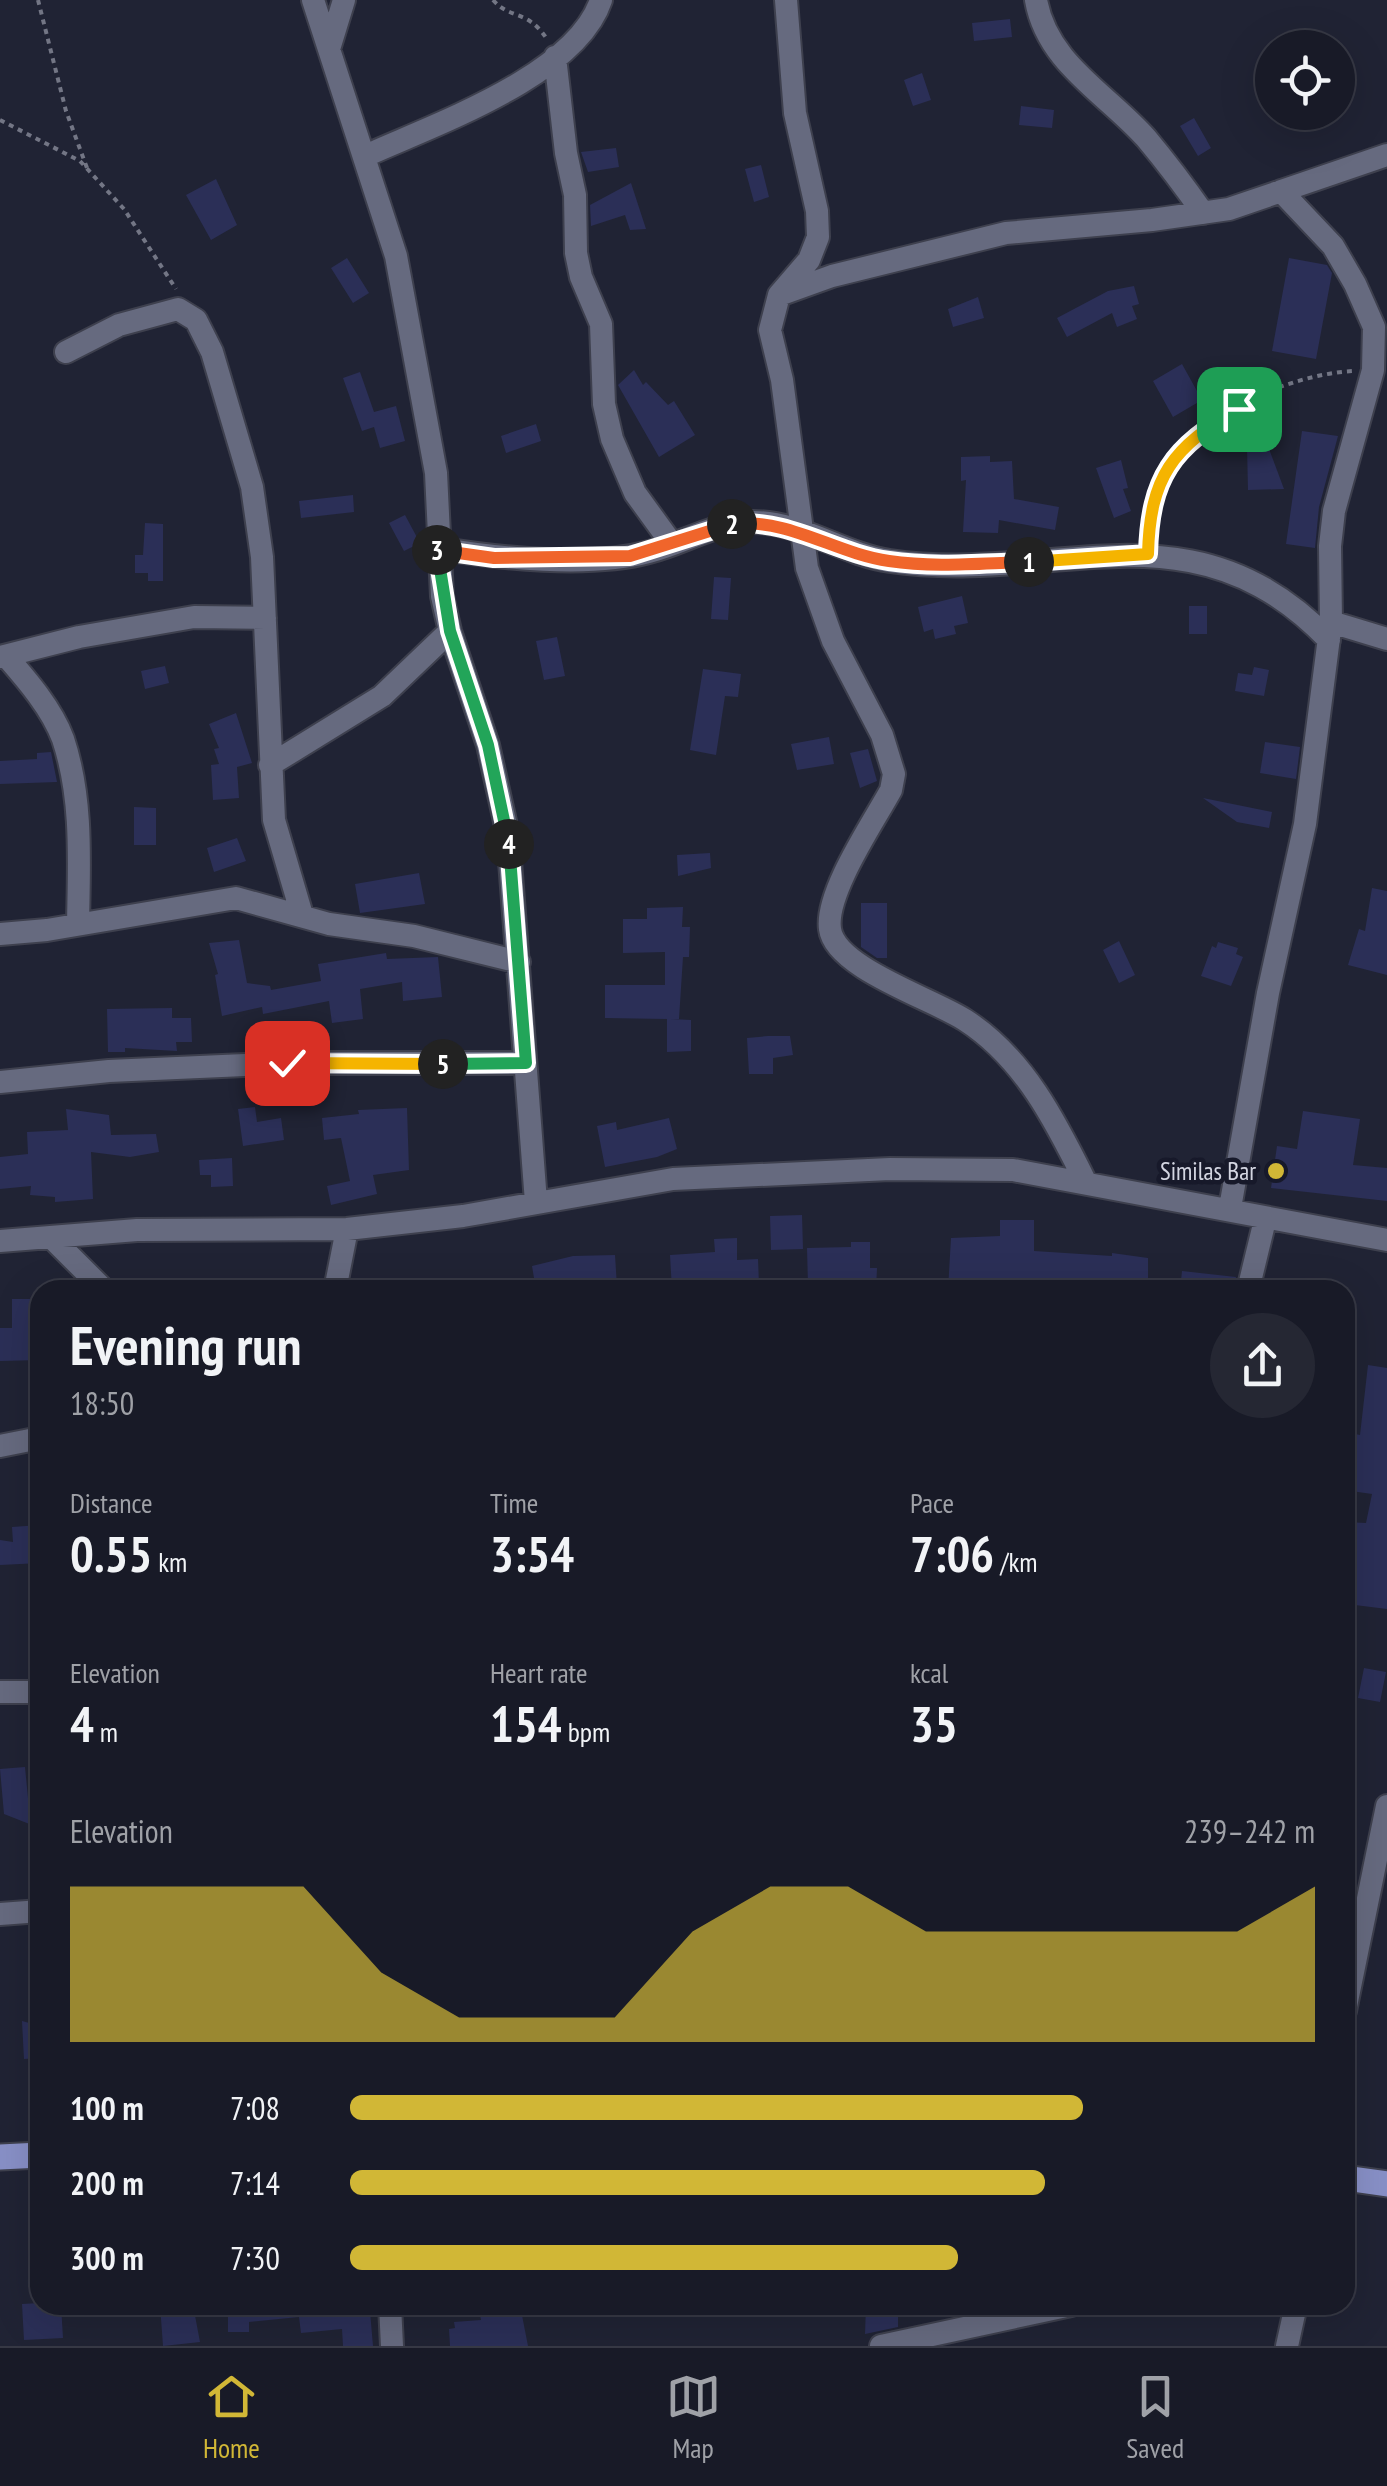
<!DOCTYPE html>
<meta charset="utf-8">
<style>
:root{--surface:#181a27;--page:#252733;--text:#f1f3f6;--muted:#9fa1a7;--line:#363844;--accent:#d1b736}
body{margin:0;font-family:"PT Sans Narrow",sans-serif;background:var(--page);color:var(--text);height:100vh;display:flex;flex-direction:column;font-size:38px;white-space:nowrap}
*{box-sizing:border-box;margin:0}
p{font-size:32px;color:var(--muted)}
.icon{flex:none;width:55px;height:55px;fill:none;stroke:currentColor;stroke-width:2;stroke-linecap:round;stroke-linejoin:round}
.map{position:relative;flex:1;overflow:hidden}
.details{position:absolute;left:30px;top:1280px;width:1325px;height:1035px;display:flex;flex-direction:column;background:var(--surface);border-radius:30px;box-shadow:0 10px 40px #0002,0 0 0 2px var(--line)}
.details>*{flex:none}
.fabs{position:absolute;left:1255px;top:30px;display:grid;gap:20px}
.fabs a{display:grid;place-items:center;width:100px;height:100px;border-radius:50%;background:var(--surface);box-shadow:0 10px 40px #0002,0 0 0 2px var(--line);font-size:50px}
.pin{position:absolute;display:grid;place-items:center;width:85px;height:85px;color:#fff;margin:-42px;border-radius:20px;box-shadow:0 5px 15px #0006}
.km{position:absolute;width:50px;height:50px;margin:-25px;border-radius:50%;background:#222;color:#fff;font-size:28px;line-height:50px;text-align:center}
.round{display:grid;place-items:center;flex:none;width:105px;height:105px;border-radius:52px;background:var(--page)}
.summary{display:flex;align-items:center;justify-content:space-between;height:170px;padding:0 40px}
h1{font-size:55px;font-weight:600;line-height:75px}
.metrics{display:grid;grid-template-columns:repeat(3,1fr);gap:15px;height:170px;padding:10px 40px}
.metrics div{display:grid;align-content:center}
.metrics b{font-size:50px;font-weight:600}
.metrics small{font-size:28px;font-weight:400}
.metrics p{font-size:28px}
.chart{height:280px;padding:20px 40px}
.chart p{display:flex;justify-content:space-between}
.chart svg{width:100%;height:180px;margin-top:10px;fill:var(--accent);opacity:.7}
ul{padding:0 40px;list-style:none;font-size:32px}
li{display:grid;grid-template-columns:160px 120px 1fr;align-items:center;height:75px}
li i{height:25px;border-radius:12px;background:var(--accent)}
.menu{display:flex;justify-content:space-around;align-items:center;height:140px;border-top:2px solid var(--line);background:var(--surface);font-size:28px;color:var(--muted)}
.menu a{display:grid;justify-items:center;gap:5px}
.menu .active{color:var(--accent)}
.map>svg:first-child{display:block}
.building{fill:#2b2f57}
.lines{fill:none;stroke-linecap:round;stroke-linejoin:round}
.minor-casing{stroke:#3e404e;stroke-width:26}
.major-casing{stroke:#3e404e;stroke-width:29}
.path{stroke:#737685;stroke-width:4;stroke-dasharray:5 5;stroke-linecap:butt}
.minor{stroke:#666a7f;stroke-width:22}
.major{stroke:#8890c7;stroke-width:25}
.split-1-casing{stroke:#fff;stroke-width:20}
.split-2-casing{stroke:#fff;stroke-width:20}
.split-3-casing{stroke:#fff;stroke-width:20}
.split-4-casing{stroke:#fff;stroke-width:20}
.split-5-casing{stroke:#fff;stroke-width:20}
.split-6-casing{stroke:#fff;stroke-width:20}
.split-1{stroke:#f5b400;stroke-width:12}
.split-2{stroke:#f0652b;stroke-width:12}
.split-3{stroke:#f0652b;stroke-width:12}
.split-4{stroke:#22a559;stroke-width:12}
.split-5{stroke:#22a559;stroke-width:12}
.split-6{stroke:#f5b400;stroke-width:12}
.poi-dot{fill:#d1b736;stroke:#17192a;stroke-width:4}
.labels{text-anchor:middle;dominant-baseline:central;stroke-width:9;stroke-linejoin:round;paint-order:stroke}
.poi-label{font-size:25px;fill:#d3d5e1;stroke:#17192a;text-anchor:end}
</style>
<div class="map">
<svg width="1387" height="2346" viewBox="0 0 1387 2346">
<rect width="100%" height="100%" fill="#202334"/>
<path class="building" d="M1010,19L1012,37L974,41L972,23Z
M922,73L931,100L913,106L904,80Z
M1021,106L1054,110L1052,128L1019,125Z
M1194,118L1211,148L1198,156L1180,126Z
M616,148L619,167L588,172L581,152Z
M761,165L769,197L754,202L745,169Z
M216,179L237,225L211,240L186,195Z
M631,183L646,229L630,230L625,215L591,226L590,205Z
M347,258L369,293L353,303L331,268Z
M1289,258L1327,265L1332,273L1316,359L1272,351Z
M1134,286L1139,304L1132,306L1137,319L1117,327L1112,313L1067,337L1057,318L1108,291Z
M978,297L984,318L953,327L948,309Z
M1182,364L1202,400L1173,417L1153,381Z
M634,370L643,385L646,382L668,405L674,401L695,435L659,457L618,385Z
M360,372L374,412L396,406L405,441L380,448L374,427L362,431L343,378Z
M1259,422L1284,489L1248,490L1247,447L1235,452L1228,433Z
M536,424L541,441L506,453L501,436Z
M1302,431L1338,436L1319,507L1315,548L1286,544Z
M990,456V462L1012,461L1014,499L1059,507L1055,530L999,520L998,533L963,532L966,480L961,481V457Z
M1121,460L1128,488L1123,489L1131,511L1114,518L1096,468Z
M353,495L354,512L301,518L299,501Z
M405,515L420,543L404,551L389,523Z
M145,523L163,524V581H148V573H135V555H143Z
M714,577L731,578L728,620L711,619Z
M962,596L968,623L954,626L956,634L935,639L933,629L924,632L918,607Z
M1189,606H1207V634H1189Z
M557,637L565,676L544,680L536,641Z
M165,666L169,683L145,689L141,671Z
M1254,667L1269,670L1264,696L1235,691L1238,673L1252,675Z
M703,669L741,674L738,697L725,696L716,755L690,750Z
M236,713L252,763L237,767L239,798L213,800L211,765L219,764L214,749L219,748L209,724Z
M829,737L834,764L797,770L791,744Z
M1265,742L1300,747L1296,779L1260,773Z
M868,749L877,781L860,788L850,753Z
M51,752L57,782L0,784V761L37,759V753Z
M1203,798L1272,812L1269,828L1237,822Z
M134,807L156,808V845H134Z
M237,838L246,861L214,872L207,848Z
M710,853L711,868L678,876L677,855Z
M419,873L425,904L360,913L355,884Z
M1372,888L1387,891V975L1348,965L1359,929L1365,931Z
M861,903H887V958H877L861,947Z
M683,907L682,927H690L689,957H683L679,1019H671L691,1020V1051L667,1052V1019L605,1018V985H665V952L623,953V919H647V908Z
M239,940L247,983L270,986L271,990L321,981L318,964L386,953L387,959L438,957L442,997L403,1001L402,982L360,989L363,1019L332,1023L329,1001L263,1014L262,1007L222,1016L215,975L218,974L209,943Z
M1119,941L1135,975L1119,983L1103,950Z
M1218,942L1238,948L1236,954L1243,957L1231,986L1201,976L1212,946L1216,948Z
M172,1008V1018H191L192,1042H176L177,1051L125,1048V1052H108L107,1009Z
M768,1036H790L793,1055L773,1058V1074H749L747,1038Z
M255,1107L257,1122L281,1118L284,1140L243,1146L238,1109Z
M407,1108L409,1170L373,1175L377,1194L331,1205L327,1186L350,1181L341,1138L324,1140L322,1118L359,1114L358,1110Z
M66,1109L109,1115L111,1135L156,1134L159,1152L130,1157L91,1152L93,1199L55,1202V1197L30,1195L31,1186L0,1189V1157L28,1154L27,1132L68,1130Z
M1303,1111L1360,1119L1353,1165L1387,1168V1201L1271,1188L1277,1146L1297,1149Z
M669,1118L677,1149L657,1157L605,1167L597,1126L616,1122L617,1130Z
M232,1158L233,1186L211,1187V1175H200L199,1160Z
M802,1215L803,1249L771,1250L770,1216Z
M1000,1220H1034V1251L1112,1256V1253L1148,1258V1290H948L951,1238L1000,1236Z
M737,1238V1260L758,1259L759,1285L672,1290L670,1255L715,1252L714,1239Z
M851,1242H870V1268H877L876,1290H852V1284L808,1285L807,1248L851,1247Z
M615,1255L617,1287L591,1289L590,1284L536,1290L532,1266L573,1256Z
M1182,1271L1236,1277L1233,1290H1180Z
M12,1299H40V1360L0,1361V1328H12Z
M1368,1365L1387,1368V1609L1347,1604L1350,1577L1345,1576V1522L1366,1523L1372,1494L1351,1491L1354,1473L1345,1472L1350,1433L1360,1435Z
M40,1525V1563L0,1565V1540L13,1542L12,1527Z
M1364,1668L1386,1672L1380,1702L1358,1698Z
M25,1767L28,1798H34L37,1827L4,1814L0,1769Z
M22,2021L40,2026V2058L24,2059Z
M40,2303L61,2305L63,2338L24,2340L22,2304Z
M160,2305H193L200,2342L163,2346Z
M228,2305H334L335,2313L370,2311L373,2346H343L342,2329L301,2333L299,2317L249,2322V2332H228Z
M478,2305H520L528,2346H450L449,2329L455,2328L454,2322L481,2320Z
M866,2305H898V2327L865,2334Z"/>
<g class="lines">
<defs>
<path id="minor" d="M313,0L396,256L436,473L442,596L450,631L488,745L508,835L536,1202
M786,0L795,113L817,211L818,237L809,260L779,295L770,330L782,380L807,568L833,641L882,735L894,774L891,790C873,823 825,893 830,929C835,968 933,999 965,1020C1024,1058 1056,1122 1086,1183
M1036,0C1047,63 1106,93 1146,138C1166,162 1185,187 1203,213
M329,49L344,0
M555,57L566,153L575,195L576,253L581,277L601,324L604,404L612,439L635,493L672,544
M365,156C433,125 576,76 601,0
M782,294L832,276L1006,233L1152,220L1229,209L1387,155
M66,352L119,325L178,309L196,320L212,352L252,487L262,557L274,820L302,915
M437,548C497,558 590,568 649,552C684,543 714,523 751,522C800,521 842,554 890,561C1055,585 1192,497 1329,640
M1331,622L1387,639
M6,656C27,680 52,709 63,739C83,799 79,863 78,924
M0,657L79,637L194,617L265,618
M270,765L382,696L450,631
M0,934L47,930L236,898L329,924L414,936L519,962
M0,1082L109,1071L287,1063H525
M1230,1208L1268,993L1305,824L1331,622L1330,546L1334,511L1373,370L1374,327L1355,284L1333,246L1281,191
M51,1237L104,1290
M0,1241L137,1230L347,1229L463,1216L673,1179L890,1169L1013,1170L1387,1240
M335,1290L347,1229
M1248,1290L1265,1220
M0,1446L40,1438
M0,1692H40
M0,1914L40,1911
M1345,2011L1387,1806
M390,2305L392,2346
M881,2346L1071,2305
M1287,2346L1296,2305"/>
<path id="major" d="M0,2157L40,2155
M1345,2178L1387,2184"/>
</defs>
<use href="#minor" class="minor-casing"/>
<use href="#major" class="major-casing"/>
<path class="path" d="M38,0L66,111L87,168
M493,0C511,20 527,9 547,39
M0,120L80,161L124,209L176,289
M1149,534C1149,520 1149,502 1155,489C1185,420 1283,375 1353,371"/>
<use href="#minor" class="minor"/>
<use href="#major" class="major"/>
</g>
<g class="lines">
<defs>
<path id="split-1" d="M1029,562L1148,554C1150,477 1172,447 1239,409"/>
<path id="split-2" d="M732,524C790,518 834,553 889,561C935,568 983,563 1029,562"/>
<path id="split-3" d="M437,550L494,558L630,556L732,524"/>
<path id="split-4" d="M437,550L450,631L488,745L509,844"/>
<path id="split-5" d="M443,1064L526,1063L509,844"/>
<path id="split-6" d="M287,1063L443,1064"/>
</defs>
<use href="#split-1" class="split-1-casing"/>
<use href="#split-2" class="split-2-casing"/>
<use href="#split-3" class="split-3-casing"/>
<use href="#split-4" class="split-4-casing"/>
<use href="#split-5" class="split-5-casing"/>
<use href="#split-6" class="split-6-casing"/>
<use href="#split-1" class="split-1"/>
<use href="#split-2" class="split-2"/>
<use href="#split-3" class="split-3"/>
<use href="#split-4" class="split-4"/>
<use href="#split-5" class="split-5"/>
<use href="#split-6" class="split-6"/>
</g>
<circle class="poi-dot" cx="1276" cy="1171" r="10"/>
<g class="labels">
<g class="poi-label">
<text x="1256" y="1171">Similas Bar</text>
</g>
</g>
</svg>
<div class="fabs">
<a><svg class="icon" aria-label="locate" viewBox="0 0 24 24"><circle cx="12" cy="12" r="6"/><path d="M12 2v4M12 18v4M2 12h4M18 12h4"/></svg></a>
</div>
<div class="pin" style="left:1239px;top:409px;background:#1e9e55"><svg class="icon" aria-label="arrive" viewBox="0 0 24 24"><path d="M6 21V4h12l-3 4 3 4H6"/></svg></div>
<div class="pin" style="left:287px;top:1063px;background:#d93025"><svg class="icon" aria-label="check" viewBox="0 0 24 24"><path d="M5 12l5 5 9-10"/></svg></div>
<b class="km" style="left:1029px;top:562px">1</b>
<b class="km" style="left:732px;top:524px">2</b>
<b class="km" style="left:437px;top:550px">3</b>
<b class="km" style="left:509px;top:844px">4</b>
<b class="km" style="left:443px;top:1064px">5</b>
<section class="details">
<div class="summary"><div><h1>Evening run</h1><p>18:50</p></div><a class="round"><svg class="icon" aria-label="share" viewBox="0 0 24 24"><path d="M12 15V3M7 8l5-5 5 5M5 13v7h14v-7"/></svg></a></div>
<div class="metrics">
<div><p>Distance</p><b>0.55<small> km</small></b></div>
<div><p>Time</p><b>3:54</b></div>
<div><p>Pace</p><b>7:06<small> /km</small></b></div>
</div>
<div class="metrics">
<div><p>Elevation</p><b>4<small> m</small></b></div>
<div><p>Heart rate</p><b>154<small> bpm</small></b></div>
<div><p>kcal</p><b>35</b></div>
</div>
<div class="chart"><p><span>Elevation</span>239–242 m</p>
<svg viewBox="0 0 160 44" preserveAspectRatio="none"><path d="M0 44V6L10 6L20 6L30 6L40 27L50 38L60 38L70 38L80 17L90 6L100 6L110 17L120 17L130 17L140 17L150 17L160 6V44z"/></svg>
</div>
<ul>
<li><b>100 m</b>7:08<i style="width:76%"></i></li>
<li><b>200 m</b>7:14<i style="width:72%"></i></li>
<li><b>300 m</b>7:30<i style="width:63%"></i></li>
</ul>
</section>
</div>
<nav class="menu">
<a class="active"><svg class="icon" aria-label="home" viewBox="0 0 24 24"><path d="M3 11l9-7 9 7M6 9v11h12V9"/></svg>Home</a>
<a><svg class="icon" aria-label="map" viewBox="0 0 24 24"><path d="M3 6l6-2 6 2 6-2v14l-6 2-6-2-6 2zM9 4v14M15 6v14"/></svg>Map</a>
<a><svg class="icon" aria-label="saved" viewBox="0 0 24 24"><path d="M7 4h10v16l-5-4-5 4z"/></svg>Saved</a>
</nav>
